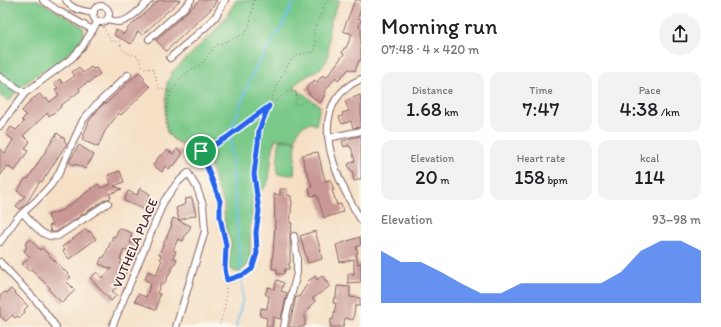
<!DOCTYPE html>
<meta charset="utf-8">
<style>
:root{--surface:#fff;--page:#f2f2f2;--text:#202124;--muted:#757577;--accent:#2563eb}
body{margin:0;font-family:Itim,sans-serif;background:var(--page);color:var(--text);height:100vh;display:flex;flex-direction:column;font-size:15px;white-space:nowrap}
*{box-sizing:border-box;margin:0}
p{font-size:13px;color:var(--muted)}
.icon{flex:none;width:22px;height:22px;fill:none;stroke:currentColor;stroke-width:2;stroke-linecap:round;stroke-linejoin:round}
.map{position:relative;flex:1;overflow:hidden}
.sheet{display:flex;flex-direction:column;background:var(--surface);width:360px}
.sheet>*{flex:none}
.pin{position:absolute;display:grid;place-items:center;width:34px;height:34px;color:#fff;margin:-17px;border:2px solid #fff;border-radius:50%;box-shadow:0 1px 4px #0007}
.round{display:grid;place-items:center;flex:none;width:42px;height:42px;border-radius:21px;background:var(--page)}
.overview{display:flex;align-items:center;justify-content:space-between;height:68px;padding:0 20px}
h1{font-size:22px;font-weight:600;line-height:30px}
.metrics{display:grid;grid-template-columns:repeat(3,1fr);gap:6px;height:68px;padding:4px 20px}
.metrics div{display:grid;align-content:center;border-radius:10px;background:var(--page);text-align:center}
.metrics b{font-size:20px;font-weight:600}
.metrics small{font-size:11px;font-weight:400}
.metrics p{font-size:11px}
.chart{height:112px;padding:8px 20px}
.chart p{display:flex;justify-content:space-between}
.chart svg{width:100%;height:72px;margin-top:4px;fill:var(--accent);opacity:.7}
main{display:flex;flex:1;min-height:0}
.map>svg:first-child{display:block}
.green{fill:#7ac989;stroke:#62745a}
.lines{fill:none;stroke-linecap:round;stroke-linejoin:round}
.stream{stroke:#70c1eb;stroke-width:2}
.building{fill:#c99794}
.minor-casing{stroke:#866261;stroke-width:8}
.path{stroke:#866261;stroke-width:1;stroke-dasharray:1 3;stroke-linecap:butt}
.minor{stroke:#fff;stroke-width:6}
.route-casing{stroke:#fff;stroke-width:8}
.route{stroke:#2563eb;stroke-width:5}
.labels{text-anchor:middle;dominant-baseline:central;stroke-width:3.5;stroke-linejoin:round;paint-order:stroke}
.street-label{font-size:13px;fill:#4a1f2b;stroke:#fbf7ec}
</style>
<main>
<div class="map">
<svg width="361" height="327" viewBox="0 0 361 327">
<rect width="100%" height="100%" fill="#fbf7ec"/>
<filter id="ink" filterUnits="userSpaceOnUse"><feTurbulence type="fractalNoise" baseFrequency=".025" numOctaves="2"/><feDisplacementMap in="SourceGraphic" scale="8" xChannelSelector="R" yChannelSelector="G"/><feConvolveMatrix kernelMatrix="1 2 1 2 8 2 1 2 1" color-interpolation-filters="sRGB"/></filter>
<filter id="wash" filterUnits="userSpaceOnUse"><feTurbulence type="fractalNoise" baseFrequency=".012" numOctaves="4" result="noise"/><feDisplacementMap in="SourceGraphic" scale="16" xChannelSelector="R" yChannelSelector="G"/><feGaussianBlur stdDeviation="0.9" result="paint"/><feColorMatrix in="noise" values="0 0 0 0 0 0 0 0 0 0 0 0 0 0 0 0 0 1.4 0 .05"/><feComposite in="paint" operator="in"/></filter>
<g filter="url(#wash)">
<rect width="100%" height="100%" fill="#f5dfc5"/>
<path class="green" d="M0,0H38L80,25L84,29C85,51 40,71 26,83C19,88 14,95 9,101L0,96Z
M236,0H340C335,9 331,19 329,29C328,38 330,51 327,60C319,75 302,74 294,87L320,106L316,125L312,123C299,126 299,128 295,140L275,139L272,155L269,179L266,186L252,198L253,213L250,229V260L248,265L244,269L238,272L233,271L231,269L229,262L231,242L225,227L224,203L217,187L210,164L203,148L194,142L183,144L174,140L167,133L165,122L167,83L172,72L213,33L227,16Z
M279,140L296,141L294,175L277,174Z"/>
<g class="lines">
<path class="stream" d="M236,327L243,298L231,148V130L253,72L282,26L295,0"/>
</g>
<g id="blocks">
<path class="building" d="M159,0H180L142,35L138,31L131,44L114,35L116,30L124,34L127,29Z
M200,0H217L210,10L166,51L156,40Z
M355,0H361V9L358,18L361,19L359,27L361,28V61L359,60L355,71L349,69L338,80L336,77L324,92L326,93L320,103L308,93L309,92L306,89L310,83L312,84L314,80L317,82L323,75L326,78L344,54L342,53L344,48H346L352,34L343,31Z
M79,67L83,73L91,67L93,69L96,68L100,74L89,83L88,82L79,88L80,91L60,106L61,107L56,111L49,116L47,113L23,136L30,141L25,149L28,151L15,171L7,166L0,176V149L5,153L13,140L6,134L11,127L16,130L24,122L22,120L26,115L22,111L31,100L40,94L44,100L46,98L50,102L59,95L55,90L58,88L54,83L60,79L63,84L75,76L72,72Z
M139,72L145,78L143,80L150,87L121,115L119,113L105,131L98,147L82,140L89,121L100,107L105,103L106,104Z
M360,95L361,100V127L353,128L351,121L342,124L339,117L343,116L342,113L349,111L345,101Z
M57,133L65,139L64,141L67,143L42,182L40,181L26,204L20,209L16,206L25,196L17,191L26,178L28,179Z
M361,136V179L354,181L352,171L350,170L348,164L355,161L351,147H349V145L344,147L342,141L347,140V139Z
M79,145L94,155L85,169L76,164L75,166L69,162Z
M177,149L183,153L174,166L172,165L169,169L165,166L162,172L153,165L160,155L162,156L167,150L173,154Z
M318,152L325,181L330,180L334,190H332L337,205L341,204L343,212L324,218L317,195L311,196L309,188L312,187L307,171H306L302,155Z
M120,171L124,182L114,186L122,189L109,194L111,197L109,199H106L56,232H51L49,226L52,225L48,215L63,210L98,184L101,188L111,184L108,175Z
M140,188L150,194L146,202L154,205L151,212L124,201L128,191L137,195Z
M280,189H287V195L291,196V201H292L290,223H292L291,231H290V263H289V269H285L284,274H277V269H272L275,224L274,194L280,195Z
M192,198L196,215L179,220L176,208L186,204L185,199Z
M173,218L191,226L188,232H187L183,241L178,239L173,250L176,251L173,258L177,259L164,284L161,283L157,293L160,294L156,310L135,301L138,294L146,297L151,283L145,280L148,271L156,275L162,260L160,259L161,255L159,254L172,225H171Z
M119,228L132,233L130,237H132L130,243L137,245L134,253L124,250L120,260H122L120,264L128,267L125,276L123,275L114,284L117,287L112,291L117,295L111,301L90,278L97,272L102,278L112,269L99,264L102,257L104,258L113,236L115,237Z
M86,229L88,232L90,231L96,239L69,259L63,251L65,250L62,247Z
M315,231L321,251H320L322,259L308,263L300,236Z
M360,237L361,245L356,247L358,253L356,254L358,264L361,263V282L348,283V274H354V259L342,262V261L340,262L336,245Z
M30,239L40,250L42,248L71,277L66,281L75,290L62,303L49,290L50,288L31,269L29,271L22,264L30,257L24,251L27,247L25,244Z
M315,276L317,280L322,276L330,286L312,299L315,301L305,314V326H303V327H289L296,297H299L306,286L309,283L308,281Z
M277,280L284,283L281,291L287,293L281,319L273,317L272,327H266L267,318L260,316L261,308L267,309L269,296L265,294L268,287L274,289Z
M337,286L350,287V297L360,298V306H355L353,320L345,318L343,327H330L331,319L333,320L336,303H333L334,298H336Z
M11,289L28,306L24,310L25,312L20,318L18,316L15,318L12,315L6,321L0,316V296L5,292L7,293Z"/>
</g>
</g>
<g filter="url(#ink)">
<use href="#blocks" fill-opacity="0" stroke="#866261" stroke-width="1"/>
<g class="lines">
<defs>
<path id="minor" d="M43,0L57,10L93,30
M66,0C71,10 84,11 94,13
M93 14a8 8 0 1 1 16 0a8 8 0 1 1-16 0Z
M108,18C123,31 139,9 150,0
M149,39L184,8L191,0
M170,58L209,24L216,16L225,0
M0,77L25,93
M361,79C301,106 336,179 361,220
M0,126L25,93L72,58L82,47L98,21
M328,138L361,131
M23,213C32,223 44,240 58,236L108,203
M0,242L17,218L36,201L50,186L58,175L83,120L95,106L128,75
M0,262L39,304L56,327
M112,327L164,201L177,183L188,173L197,188L203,205L205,231L176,327
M284,327L285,320L297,273V257L294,236"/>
</defs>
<use href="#minor" class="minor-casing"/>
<path class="path" d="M254,0L249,28L244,34L217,45L200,65L189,71L179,80L171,93L166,112L167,124L171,135L178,140L192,145L201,151H204L261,113L287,92L294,91L297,93L295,104L299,105L305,101L310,102L324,111
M103,27L111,41L120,42C121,52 129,54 138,56L141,64L144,68L153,69C156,74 156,82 159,88L168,90L171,93
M270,104C274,92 286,60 298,55C303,53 309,53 314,52L315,48L314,30L327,0
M202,152L220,201V217L226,245L225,269L227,280L225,307L219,327
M227,280L245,274L252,269L257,253L256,232L259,211L254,175L258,143L259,130L269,107"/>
<use href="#minor" class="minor"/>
</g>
</g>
<g class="lines" filter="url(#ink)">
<defs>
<path id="route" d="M269,106L259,130L258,143L254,174L259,211L256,232L257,253L252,269L245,274L227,280L225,269L226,245L220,217V201L201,151H204L226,138Z"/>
</defs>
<use href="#route" class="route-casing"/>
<use href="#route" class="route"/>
</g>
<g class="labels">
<g class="street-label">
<text transform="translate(135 243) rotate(-67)">VUTHELA PLACE</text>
</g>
</g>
</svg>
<div class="pin" style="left:201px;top:151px;background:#1e9e55"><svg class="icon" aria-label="arrive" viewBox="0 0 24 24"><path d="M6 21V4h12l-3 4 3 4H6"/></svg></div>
</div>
<section class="sheet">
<div class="overview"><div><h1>Morning run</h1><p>07:48 · 4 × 420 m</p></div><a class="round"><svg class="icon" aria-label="share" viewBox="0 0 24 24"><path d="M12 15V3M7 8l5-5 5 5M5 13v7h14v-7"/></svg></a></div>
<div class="metrics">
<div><p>Distance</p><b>1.68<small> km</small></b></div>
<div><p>Time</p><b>7:47</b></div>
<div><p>Pace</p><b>4:38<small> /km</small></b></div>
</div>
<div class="metrics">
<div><p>Elevation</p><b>20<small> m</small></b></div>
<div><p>Heart rate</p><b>158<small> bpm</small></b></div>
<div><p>kcal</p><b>114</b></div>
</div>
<div class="chart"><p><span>Elevation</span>93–98 m</p>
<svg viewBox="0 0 160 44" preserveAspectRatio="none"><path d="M0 44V12L10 19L20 19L30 25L40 32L50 38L60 38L70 32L80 32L90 32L100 32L110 32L120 25L130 12L140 6L150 6L160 12V44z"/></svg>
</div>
</section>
</main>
